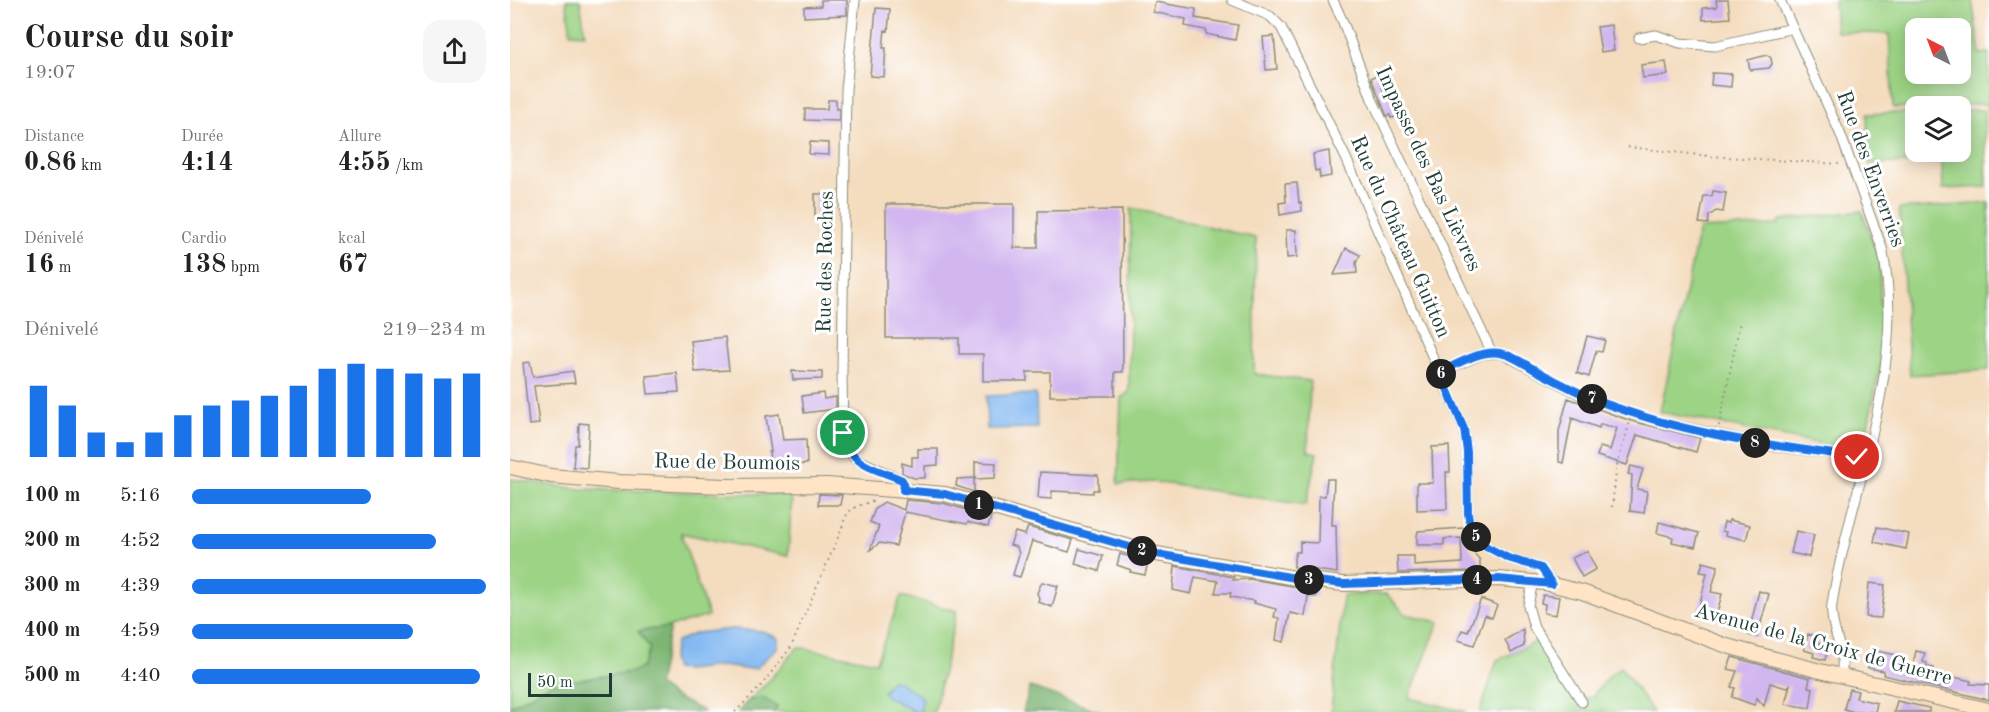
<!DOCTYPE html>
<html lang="fr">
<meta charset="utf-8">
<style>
:root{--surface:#fff;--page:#f6f6f6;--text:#222;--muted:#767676;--accent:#1a73e8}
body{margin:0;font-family:"Old Standard TT",serif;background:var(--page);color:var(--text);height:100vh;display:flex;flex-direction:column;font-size:22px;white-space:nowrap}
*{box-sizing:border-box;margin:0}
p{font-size:20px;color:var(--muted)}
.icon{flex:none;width:33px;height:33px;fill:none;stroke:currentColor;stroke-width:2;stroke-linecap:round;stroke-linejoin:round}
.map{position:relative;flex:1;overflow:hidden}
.panel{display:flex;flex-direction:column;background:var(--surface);width:510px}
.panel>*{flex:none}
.needle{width:39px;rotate:318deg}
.buttons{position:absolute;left:1395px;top:18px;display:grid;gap:12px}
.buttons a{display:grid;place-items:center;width:66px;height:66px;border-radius:12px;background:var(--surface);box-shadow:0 3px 15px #0003;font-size:30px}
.scale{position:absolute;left:18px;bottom:15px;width:84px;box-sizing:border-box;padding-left:6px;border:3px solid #1f3d34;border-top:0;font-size:16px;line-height:21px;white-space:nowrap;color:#1f3d34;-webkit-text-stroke:4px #fff;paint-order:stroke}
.pin{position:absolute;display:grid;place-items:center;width:51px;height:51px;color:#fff;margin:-26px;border:3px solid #fff;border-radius:50%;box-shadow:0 2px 6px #0007}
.km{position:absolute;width:30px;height:30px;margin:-15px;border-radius:50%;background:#222;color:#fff;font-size:16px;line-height:30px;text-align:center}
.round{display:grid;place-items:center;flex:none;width:63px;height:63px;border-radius:18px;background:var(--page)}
.head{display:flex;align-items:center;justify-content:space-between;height:102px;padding:0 24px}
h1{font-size:33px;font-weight:700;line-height:45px}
.figures{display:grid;grid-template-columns:repeat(3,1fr);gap:9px;height:102px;padding:6px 24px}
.figures div{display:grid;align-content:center}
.figures b{font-size:26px;font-weight:700}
.figures small{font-size:16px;font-weight:400}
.figures p{font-size:16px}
.chart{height:168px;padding:12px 24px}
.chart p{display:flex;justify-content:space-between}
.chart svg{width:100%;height:108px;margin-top:6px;stroke:var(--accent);stroke-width:6}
ul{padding:0 24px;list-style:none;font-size:20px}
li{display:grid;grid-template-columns:96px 72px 1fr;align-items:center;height:45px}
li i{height:15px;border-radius:8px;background:var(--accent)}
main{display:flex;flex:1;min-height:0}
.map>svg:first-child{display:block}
.green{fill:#9cd384;stroke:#5e885c;stroke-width:1.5;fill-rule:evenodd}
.forest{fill:#7db572;stroke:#4e7953;stroke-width:1.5}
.water{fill:#82b8f1;stroke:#507a92;stroke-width:1.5}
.building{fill:#d2b6ef}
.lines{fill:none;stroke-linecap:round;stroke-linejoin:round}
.street-casing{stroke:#8a8c79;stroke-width:11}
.secondary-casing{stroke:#8a8c79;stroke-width:16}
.path{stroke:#8a8c79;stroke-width:2;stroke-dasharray:1.5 4.5;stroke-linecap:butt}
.street{stroke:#fff;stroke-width:9}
.secondary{stroke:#ffe4c6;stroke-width:14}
.route-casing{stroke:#fff;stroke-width:12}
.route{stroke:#1a73e8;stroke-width:8}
.labels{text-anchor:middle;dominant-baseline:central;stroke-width:6;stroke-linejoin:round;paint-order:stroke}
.street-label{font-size:21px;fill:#1f3d34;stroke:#fff}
</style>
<main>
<section class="panel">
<div class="head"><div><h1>Course du soir</h1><p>19:07</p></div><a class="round"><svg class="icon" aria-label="share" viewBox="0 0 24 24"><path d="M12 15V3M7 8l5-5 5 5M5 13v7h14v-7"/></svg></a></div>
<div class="figures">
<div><p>Distance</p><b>0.86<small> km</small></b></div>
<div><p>Durée</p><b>4:14</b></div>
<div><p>Allure</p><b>4:55<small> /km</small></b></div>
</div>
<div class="figures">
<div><p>Dénivelé</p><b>16<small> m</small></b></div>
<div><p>Cardio</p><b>138<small> bpm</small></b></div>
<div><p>kcal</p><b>67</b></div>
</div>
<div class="chart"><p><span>Dénivelé</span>219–234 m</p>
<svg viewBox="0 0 160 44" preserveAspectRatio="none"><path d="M5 44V15M15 44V23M25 44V34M35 44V38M45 44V34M55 44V27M65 44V23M75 44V21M85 44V19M95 44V15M105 44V8M115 44V6M125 44V8M135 44V10M145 44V12M155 44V10"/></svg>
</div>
<ul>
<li><b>100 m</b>5:16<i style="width:61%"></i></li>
<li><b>200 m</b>4:52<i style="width:83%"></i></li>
<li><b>300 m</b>4:39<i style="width:100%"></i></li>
<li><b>400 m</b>4:59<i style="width:75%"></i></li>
<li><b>500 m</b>4:40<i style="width:98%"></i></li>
</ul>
</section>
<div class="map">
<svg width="1479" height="712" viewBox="0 0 1479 712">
<rect width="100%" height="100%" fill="#fff"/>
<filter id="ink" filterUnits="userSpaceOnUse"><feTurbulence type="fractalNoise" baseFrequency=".0167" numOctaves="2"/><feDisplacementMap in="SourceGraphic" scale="12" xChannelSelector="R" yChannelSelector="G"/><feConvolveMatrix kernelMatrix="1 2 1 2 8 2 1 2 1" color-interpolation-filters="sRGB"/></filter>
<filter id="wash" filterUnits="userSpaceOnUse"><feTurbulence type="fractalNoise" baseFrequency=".008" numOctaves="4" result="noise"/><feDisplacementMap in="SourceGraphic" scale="24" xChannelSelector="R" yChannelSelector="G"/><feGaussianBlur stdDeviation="1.35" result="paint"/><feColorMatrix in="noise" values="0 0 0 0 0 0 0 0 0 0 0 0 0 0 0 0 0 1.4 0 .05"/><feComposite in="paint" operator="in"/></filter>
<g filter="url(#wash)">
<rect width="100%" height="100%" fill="#f4dcbe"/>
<path class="green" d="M56,0H70L75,34L61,33Z
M1324,0H1462L1470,54L1479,53V114L1477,104L1383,108L1379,34L1326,32ZM1406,28H1450V74H1406Z
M1451,110H1474L1477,187L1433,189L1432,162L1359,164L1357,114L1405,112L1406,152H1450Z
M1479,203V370L1400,375L1389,209Z
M621,208L746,238L744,374L800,381L798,451L807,453L796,505L645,482L608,484L611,398L619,392Z
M1352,211L1370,262L1371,363L1355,440L1346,451L1150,412L1189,229L1268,225L1270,220Z
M0,479L70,489L282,495L278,556L171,533L198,616L160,627L128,631L140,648L133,668L122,672L41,684L0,706Z
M877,594L895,614L929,622L899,698L957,712H821L833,595Z
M391,596L447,611L424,712H264L267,707L252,697L238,701L255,685L288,647L366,662Z
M1028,641L1066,700L1082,697L1100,675L1111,667L1143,712H970L987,660Z"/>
<path class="forest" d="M160,627L148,685L163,696L195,712H0V706L41,684L121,672L132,668L140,648L128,631Z
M520,687L592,712H513Z
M252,697L267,707L264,712H228L238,701Z"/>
<path class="water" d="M526,394L527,428L477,429L476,396Z
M222,629L252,631L268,638V647L246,668L235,669L212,666L176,670L165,669L162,659L166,642L186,633Z
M382,680L387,681L413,698L410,712H405L376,696L373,691Z"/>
<g id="blocks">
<path class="building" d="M311,0H337V15L294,17V7L311,6Z
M1206,0H1218L1220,18L1193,20V8L1207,7Z
M645,2L686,9L685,18L728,25L725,40L696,34V30L675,26L676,19L643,12Z
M366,8L380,9L378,31L375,30L373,48H376L374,77L360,76Z
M1101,25L1104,50L1091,52L1087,27Z
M764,36L767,69L756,70L753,37Z
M1257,55L1261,58L1262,64L1259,68L1240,70L1238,60Z
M1156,62L1158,75L1133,78L1131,65Z
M1202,73L1222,74L1221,87L1201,85Z
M867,75L876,97L888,95L892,115L881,118L880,115L877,116L861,78Z
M318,100H326V109H329V121L295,120V109H317Z
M300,142L319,143V155L299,154Z
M819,151L821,176L810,178L809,170L805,171L803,154Z
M787,183L789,203L791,202L792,211L770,215L769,203L776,202L775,184Z
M1203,191L1216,193L1213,212L1206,211L1199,216L1198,224L1189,223L1194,196H1202Z
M305,194H317L319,221H305Z
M376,204H504V248H528V211L612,210L613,372H605V396H540V372H517V381H473V354H449V338H376Z
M776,230H786L787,257L777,258Z
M836,248L850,255L846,263L847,273L824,275Z
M1077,336L1095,340L1092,352L1086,351L1079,377L1067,373Z
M215,337L219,370L185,372L181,341Z
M20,362L23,377L63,371L65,383L24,386L29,424L19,425L13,363Z
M282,371L312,372V379L283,380Z
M167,373L169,392L138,394L136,376Z
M313,393L314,399L326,397V409L294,413L292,396Z
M1058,398L1121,421L1190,438L1186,452L1127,435L1117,465L1087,456L1090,447L1100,450L1107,428L1090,424L1089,428L1062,418L1053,463L1049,462V431Z
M269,414L273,440L296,439L297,464L260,466L259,452H261L256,416Z
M69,423L79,424L77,468L63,467L65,445H68Z
M939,446L940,472H936L937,509L907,510V483H923L922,447Z
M408,449H428V465L415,466V478H404L392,473V463L402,466V457H408Z
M465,462L486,463L485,478L465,479Z
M1121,466L1133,469L1127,489L1137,491L1134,513L1120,511L1122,475L1118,474Z
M530,472L588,475V490H583V493L542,491L541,499L528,498Z
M464,478V492L446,486L447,479Z
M817,479H824L822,525H826L827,573L784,567V558L786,552H790V542L808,543L809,496H815Z
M309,494L332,495L330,505H308Z
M396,500L433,503L481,517L478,527L458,522L457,524L395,512L386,546L370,543L360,550L369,526L360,522L365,509L374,502L394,510Z
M1219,520L1240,525L1236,540L1215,535L1216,532L1212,531L1214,522L1218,523Z
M1149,522L1189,533L1185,547L1162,542L1163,537L1147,533Z
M518,527L563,540L559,552L522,541L510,577L503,575L509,554L507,547L500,545L505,532L515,535Z
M1367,527L1399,534L1396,549L1364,542Z
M954,528L955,538L961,550L970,560V571L888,573L887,556H904V566L952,563L951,538L934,539V545H907V536L908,531Z
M1286,531L1304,535L1299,557L1281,553Z
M569,549L593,556L589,571L565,564Z
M1077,551L1086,569L1072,577L1062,558Z
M610,554L638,562L635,575L620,572L621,570L607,565Z
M1193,562L1208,566L1201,592L1212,594L1206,617L1188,612L1197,573L1190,572Z
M665,566L724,577L723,580L740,579L807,590L806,597L798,596L795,616L780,613L774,642L766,640L769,618L764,617L766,609L744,603L745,601L720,597L721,593H705L708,581L685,577L681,594L663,590Z
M532,582L548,586L542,607L528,602L529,598L527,593Z
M1359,583L1375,585L1371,618L1356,617Z
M1249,591L1259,594L1247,637L1238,635Z
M1033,595L1049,597L1046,615L1034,613L1035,604L1031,603Z
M971,599L987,605L982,618L975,615L964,645L948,640L952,630L958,632Z
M1013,629L1014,646L1001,653L995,640Z
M1298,634L1307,637L1306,642L1314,645L1318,648L1315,660L1303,657L1304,653L1294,650Z
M1362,650L1387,655L1384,670L1401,674L1406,651L1415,653L1413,662L1417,663V666L1424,668L1423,672L1461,681L1460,684L1479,685V700L1373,675L1374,671L1358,668Z
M1222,657L1300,678L1298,687L1303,688L1300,708L1275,704L1280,685L1276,688L1260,683L1254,706L1247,698L1244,705L1222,697L1225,688L1221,687L1227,671L1218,669Z
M1339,689L1348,691L1346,698L1367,703L1365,712H1344L1334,709Z
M1387,701L1419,708V712H1384Z"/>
</g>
</g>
<g filter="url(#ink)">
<use href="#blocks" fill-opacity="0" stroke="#8a8c79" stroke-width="1.5"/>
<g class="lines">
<defs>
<path id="street" d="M345,0L336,90L332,373L333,433L336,445L344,458L392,480L394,484L393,490
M722,0L760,16L771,27L836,158L954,429L957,452L958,513L965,536L977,547L998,558L1031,568L1043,584
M823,0L833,22L862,99L982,353
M1270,0L1330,133L1372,248C1399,368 1340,487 1322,604C1319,628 1337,652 1331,675
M1129,38L1146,35L1170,43L1205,46L1283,28
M930,372L973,354L991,353L1071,395L1123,414L1159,424L1256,445L1356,458
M1023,581L1018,606L1024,627L1072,702"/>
<path id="secondary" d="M0,467L41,476L109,482L216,486L317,485L435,494L641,553L791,579L833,584L989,579L1035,583L1072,592L1217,646L1310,671L1479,710"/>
</defs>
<use href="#street" class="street-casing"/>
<use href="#secondary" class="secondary-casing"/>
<path class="path" d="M1118,147L1199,156L1330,164
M1209,426L1230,322
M1102,507L1107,465L1120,422
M225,712L250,687L281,647L332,528C337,507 345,507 363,501"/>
<use href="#street" class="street"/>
<use href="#secondary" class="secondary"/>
</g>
</g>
<g class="lines" filter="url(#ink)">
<defs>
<path id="route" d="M333,433C342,468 363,467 392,480L394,484L393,490L435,494L641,553L791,579L833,584L989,579L1042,584L1031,568L998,558L977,547L965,536L960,525L958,513L957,452L954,429L930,372C948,364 970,350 990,353C1003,355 1016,365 1027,371C1052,384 1075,397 1102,406C1181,435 1264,446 1347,457"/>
</defs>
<use href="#route" class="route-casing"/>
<use href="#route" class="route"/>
</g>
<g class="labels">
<g class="street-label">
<text transform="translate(918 169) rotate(65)">Impasse des Bas Lièvres</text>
<text transform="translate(1360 169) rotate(70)">Rue des Enverries</text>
<text transform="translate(890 237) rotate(66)">Rue du Château Guitton</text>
<text transform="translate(316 262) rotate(-89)">Rue des Roches</text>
<text transform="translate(217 463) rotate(1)">Rue de Boumois</text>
<text transform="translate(1313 645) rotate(15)">Avenue de la Croix de Guerre</text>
</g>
</g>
</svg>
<div class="buttons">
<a><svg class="needle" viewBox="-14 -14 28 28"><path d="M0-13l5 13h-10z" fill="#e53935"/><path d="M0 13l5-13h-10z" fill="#767676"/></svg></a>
<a><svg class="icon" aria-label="layers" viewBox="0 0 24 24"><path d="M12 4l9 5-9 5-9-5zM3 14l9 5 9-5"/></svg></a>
</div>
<div class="scale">50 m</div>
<div class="pin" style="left:333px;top:433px;background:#1e9e55"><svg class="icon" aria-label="arrive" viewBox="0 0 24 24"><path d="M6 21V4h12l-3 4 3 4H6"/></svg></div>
<div class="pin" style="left:1347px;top:457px;background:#d93025"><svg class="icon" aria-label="check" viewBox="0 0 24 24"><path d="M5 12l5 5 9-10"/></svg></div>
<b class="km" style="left:469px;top:505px">1</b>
<b class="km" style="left:632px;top:551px">2</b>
<b class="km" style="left:799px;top:580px">3</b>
<b class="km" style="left:967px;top:580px">4</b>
<b class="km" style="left:966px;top:537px">5</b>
<b class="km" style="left:931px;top:374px">6</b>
<b class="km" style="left:1082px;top:399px">7</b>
<b class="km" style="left:1245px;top:443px">8</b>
</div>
</main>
